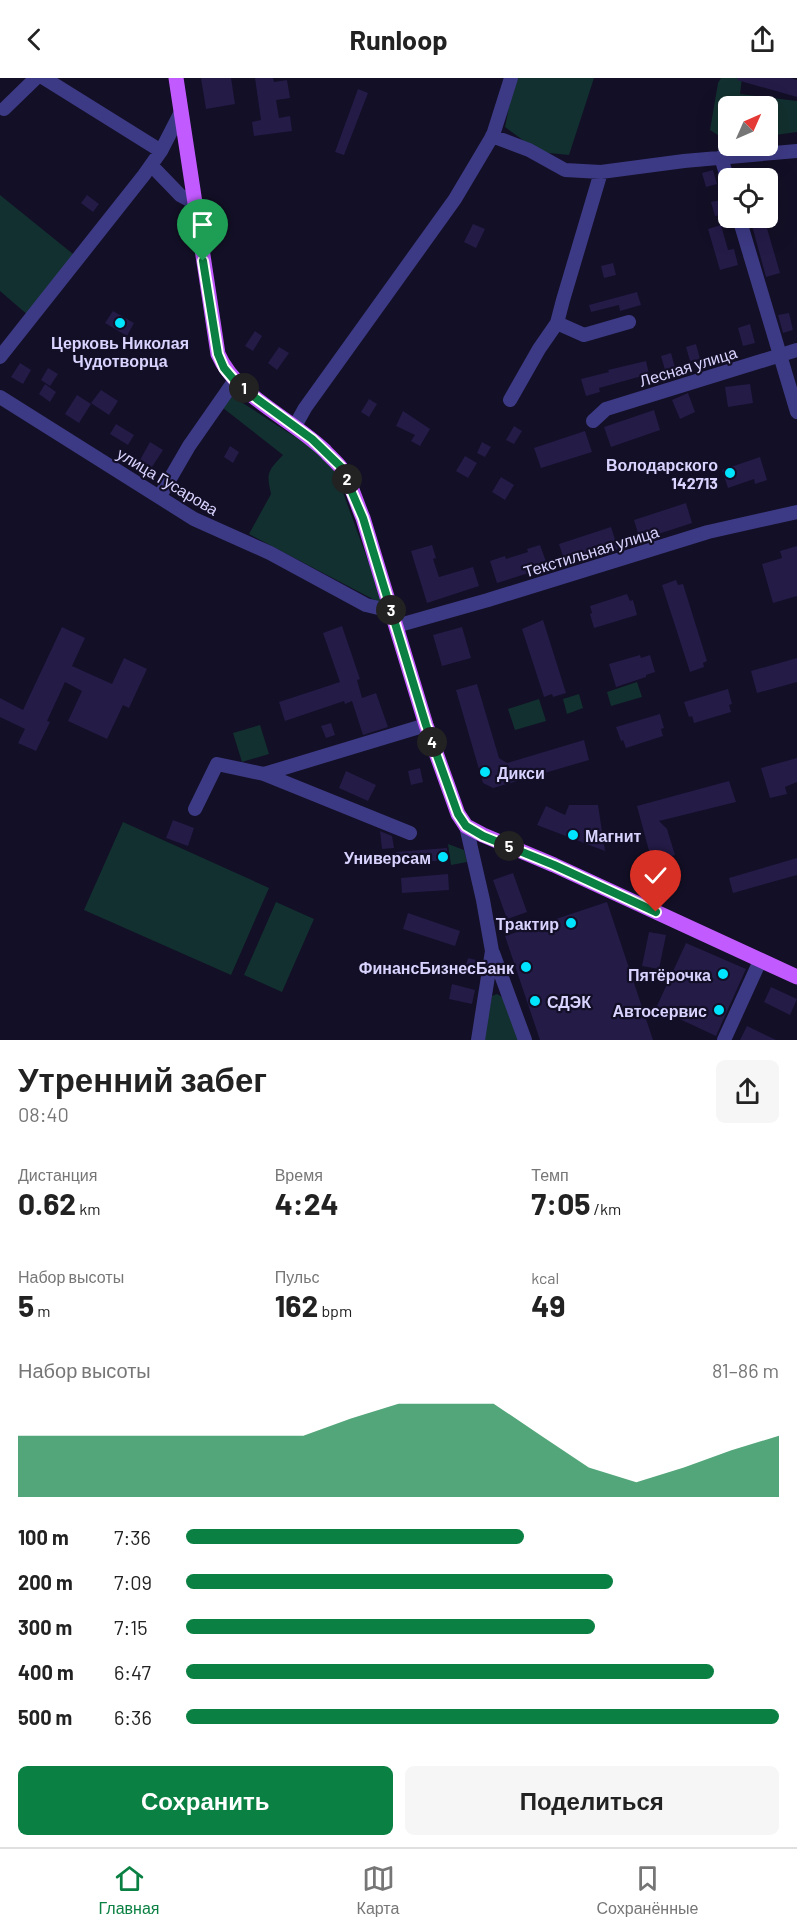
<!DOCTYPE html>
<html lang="ru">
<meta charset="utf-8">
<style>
:root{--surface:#fff;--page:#f6f6f6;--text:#222;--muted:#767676;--line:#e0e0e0;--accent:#0b8043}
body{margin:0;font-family:Barlow,sans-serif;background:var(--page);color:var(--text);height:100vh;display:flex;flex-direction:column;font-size:22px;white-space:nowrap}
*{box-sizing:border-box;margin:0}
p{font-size:20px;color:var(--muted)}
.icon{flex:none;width:33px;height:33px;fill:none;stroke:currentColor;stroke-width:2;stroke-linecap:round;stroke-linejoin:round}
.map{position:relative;height:962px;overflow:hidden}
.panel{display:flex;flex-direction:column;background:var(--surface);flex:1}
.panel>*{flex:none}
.needle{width:39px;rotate:45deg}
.buttons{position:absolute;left:718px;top:18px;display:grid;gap:12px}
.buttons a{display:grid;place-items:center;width:60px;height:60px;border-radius:9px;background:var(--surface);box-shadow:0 6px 24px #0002;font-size:30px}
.pin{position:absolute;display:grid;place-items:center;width:51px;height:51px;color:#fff;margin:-62px -26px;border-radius:50% 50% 50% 0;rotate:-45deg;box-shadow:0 0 6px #0007}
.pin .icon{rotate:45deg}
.km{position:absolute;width:30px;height:30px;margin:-15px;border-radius:50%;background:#222;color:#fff;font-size:16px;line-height:30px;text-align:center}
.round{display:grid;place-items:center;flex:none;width:63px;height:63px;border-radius:9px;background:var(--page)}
.overview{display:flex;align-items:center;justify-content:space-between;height:102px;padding:0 18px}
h1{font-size:33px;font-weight:700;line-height:45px}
.metrics{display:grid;grid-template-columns:repeat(3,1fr);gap:9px;height:102px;padding:6px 18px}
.metrics div{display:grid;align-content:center}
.metrics b{font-size:30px;font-weight:700}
.metrics small{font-size:16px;font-weight:400}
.metrics p{font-size:16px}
.chart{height:168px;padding:12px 18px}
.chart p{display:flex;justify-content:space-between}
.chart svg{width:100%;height:108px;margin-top:6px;fill:var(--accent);opacity:.7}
.button{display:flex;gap:12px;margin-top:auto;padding:12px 18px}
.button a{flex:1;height:69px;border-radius:9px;background:var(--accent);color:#fff;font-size:24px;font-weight:700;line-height:69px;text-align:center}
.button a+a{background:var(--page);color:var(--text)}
ul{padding:0 18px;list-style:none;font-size:20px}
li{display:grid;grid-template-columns:96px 72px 1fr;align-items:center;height:45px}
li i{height:15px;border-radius:8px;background:var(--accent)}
header{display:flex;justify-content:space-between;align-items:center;height:78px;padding:0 18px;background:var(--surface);font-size:27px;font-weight:700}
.menu{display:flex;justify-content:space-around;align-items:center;height:84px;border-top:2px solid var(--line);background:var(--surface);font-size:16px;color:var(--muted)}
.menu a{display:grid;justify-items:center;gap:3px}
.menu .current{color:var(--accent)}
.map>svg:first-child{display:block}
.green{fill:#12302f}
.building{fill:#241b47}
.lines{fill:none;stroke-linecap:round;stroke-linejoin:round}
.minor{stroke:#3d3a85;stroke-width:14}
.major{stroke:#c25bff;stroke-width:15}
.route-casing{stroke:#fff;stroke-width:12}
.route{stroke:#0b8043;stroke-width:8}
.poi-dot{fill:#00e5ff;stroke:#130f26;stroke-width:2}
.labels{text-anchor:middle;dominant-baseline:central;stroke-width:4.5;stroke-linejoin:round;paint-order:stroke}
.poi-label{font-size:16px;font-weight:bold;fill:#d9d4ff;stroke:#130f26;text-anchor:end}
.street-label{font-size:16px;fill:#d9d4ff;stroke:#130f26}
</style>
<header><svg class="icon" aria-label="back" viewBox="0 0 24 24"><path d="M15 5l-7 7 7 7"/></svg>Runloop<svg class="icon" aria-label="share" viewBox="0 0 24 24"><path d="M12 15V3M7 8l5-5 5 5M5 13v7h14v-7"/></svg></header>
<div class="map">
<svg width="797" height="962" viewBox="0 0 797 962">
<rect width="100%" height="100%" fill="#130f26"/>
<path class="green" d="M518,0H594L569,77L539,74L505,49L513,9Z
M721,0H742L740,16L797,23V54L768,58V28H729V63H727L710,52L718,5Z
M0,117L73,176L29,238L0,213Z
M232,318L312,370L336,395L384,527L249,456L271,416C266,394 268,393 283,377L223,330Z
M637,604L642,619L611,628L607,614Z
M579,616L583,630L567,636L563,621Z
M539,621L546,643L515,652L508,631Z
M260,647L269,676L242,684L233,655Z
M123,744L269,810L231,897L84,832Z
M448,766L464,772L467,784L451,787Z
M276,824L314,841L282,914L244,897Z
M497,916C511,922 514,948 519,962H483L492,918Z"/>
<path class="building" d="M201,0H231L235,26L206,31Z
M255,0H273L274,4L287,2L290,20L276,22L279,40L290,38L292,53L254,58L252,44L261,42Z
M738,0H790L797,2V19L737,2Z
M358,11L368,15L344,77L335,74Z
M713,92L717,106L706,109L702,95Z
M87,117L99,126L93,134L81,125Z
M721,122L725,136L715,138L711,124Z
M750,140H764L780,195L766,199Z
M473,146L485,151L476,170L464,164Z
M721,147L728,172L734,171L738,187L720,192L708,151Z
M613,185L616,197L604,200L601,188Z
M637,214L641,227L620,233L619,227L591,234L589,227Z
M113,233L134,245L127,258L105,245Z
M789,235L793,252L783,255L778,237Z
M750,246L755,265L743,268L738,250Z
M255,253L262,258L253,273L245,268Z
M696,266L700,281L690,283L686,269Z
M279,269L289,275L277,292L268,285Z
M671,275L675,290L665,292L661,278Z
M646,283L649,296L599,310L600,314L586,318L581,301L609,294L608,292Z
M20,285L31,292L23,306L11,299Z
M48,290L58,296L50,308L41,302Z
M45,306L56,314L50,324L39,316Z
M750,306L753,325L728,329L725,309Z
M101,312L118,323L109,337L91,325Z
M688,315L695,334L680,341L672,322Z
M77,317L91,326L79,345L65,336Z
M369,321L377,326L369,339L361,334Z
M654,332L660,352L611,369L604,349Z
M403,333L430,351L420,368L411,363L415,357L396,348Z
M116,346L134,357L128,367L110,356Z
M514,348L522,353L514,366L506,362Z
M585,353L592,374L541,390L534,370Z
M150,364L163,372L152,389L140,382Z
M482,364L491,369L485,379L477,375Z
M230,368L239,374L233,385L224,379Z
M465,378L477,385L468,400L456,393Z
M760,379L767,402L755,406L754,401L728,410L722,392Z
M501,399L514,407L505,422L492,414Z
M686,425L692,445L640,462L634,442Z
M611,449L618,471L566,488L559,466Z
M432,467L436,480L433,481L439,499L473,489L479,508L427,525L411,473Z
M540,467L548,489L497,505L490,483L505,478L506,481L528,474L527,471Z
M797,468V518L773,525L762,486L782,480L780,473Z
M676,502L678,507L683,506L707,583L703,585L704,589L690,594L662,507Z
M627,516L630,523L633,522L637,537L594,550L590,536L592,535L590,528Z
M543,542L566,615L553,619L552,616L544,619L522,551Z
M342,548L360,601L357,602L362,620L376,615L388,649L363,657L352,623L345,626L344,623L285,643L279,624L340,604L323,555Z
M62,549L85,560L72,588L112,606L124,580L147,591L129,630L123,627L107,661L68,643L82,613L65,604L47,643L50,644L36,673L18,665L25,651L0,639V620L23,632Z
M462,549L471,580L442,588L433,557Z
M640,577L641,580L650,577L655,594L646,597V599L616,609L609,586Z
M797,580V604L757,615L751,593Z
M477,606L499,680L507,685L584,662L589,682L493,710L483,705L456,612Z
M728,611L732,626L729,627L731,634L694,645L692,638L689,639L684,624Z
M660,636L664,650L661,651L663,658L626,670L623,662L621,663L616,649Z
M331,645L335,657L326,660L321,648Z
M797,680V704L785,709L787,716L770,720L761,690Z
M420,690L423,704L411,707L408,693Z
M346,693L376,707L368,723L339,710Z
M729,703L736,724L659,743L667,751L675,777L652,784L637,728Z
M569,727H598L605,773L537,747L546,728L565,737Z
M173,742L194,750L188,768L166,760Z
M380,753L392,758L394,770L382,771Z
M447,770L448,782L397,786L396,774Z
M797,780V797L733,815L729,800Z
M513,795L527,834L507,841L493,802Z
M448,796L449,812L402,815L401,800Z
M607,824L653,962H540L505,858Z
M408,835L460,853L455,868L403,851Z
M649,854L666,857L659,891L642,888Z
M686,865L746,891L716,958L656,930Z
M468,880L480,883L476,897L464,894Z
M452,906L475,912L472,926L449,921Z
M771,909L797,921L790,937L764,924Z
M747,948L776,962H740Z"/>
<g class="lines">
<path class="minor" d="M44,0L161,73
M4,31L36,0
M492,58L529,72L565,92L601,94L684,83L797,73
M721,79L729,106
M151,87L180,117L195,125
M601,94L563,222L557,245L584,257L629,244
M739,140L797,334
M0,279L144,97L161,73L181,34
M0,319L194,441L270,475L366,527L391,533
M510,322L539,271L557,245
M593,343L606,331L797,272
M295,348L305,330L455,121L493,57L511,0
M160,418L189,368L235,302
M396,548L488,522L708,454L797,434
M264,696L426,647
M195,731L217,686L264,696L410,755
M466,748L483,822L492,873L478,962
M493,875L525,962
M724,962L760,883"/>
<path class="major" d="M176,0L218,276C236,318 292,341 325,373C330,379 337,384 341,390C351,404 356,424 363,440L426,647L458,736L466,748L483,757L554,787L797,899"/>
</g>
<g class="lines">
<defs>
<path id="route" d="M203,183L218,276L224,290L235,303L257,321L312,361L341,389L363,440L426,647L458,736L466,748L483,758L554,787L656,834"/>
</defs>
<use href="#route" class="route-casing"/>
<use href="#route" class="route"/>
</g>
<g class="poi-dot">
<circle cx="120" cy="245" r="6"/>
<circle cx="730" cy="395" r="6"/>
<circle cx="485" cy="694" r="6"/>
<circle cx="573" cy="757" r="6"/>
<circle cx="443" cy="779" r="6"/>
<circle cx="571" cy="845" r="6"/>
<circle cx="526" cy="889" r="6"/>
<circle cx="723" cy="896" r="6"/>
<circle cx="535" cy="923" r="6"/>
<circle cx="719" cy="932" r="6"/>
</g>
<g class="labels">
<g class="poi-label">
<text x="120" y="264" text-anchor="middle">Церковь Николая<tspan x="120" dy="18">Чудотворца</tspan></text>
<text x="718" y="386">Володарского<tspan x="718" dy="18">142713</tspan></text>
<text x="497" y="694" text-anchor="start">Дикси</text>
<text x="585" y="757" text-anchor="start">Магнит</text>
<text x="431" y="779">Универсам</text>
<text x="559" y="845">Трактир</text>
<text x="514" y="889">ФинансБизнесБанк</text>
<text x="711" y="896">Пятёрочка</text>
<text x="547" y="923" text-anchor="start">СДЭК</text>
<text x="707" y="932">Автосервис</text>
</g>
<g class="street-label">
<text transform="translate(688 288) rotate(-17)">Лесная улица</text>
<text transform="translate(168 403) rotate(31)">улица Гусарова</text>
<text transform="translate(591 473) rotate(-17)">Текстильная улица</text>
</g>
</g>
</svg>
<div class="buttons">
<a><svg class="needle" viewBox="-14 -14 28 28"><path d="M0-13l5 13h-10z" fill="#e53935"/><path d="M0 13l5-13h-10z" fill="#767676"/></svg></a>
<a><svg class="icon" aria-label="locate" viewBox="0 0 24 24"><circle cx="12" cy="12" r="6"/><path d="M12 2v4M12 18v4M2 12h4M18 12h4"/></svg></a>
</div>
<div class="pin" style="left:203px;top:183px;background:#1e9e55"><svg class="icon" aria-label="arrive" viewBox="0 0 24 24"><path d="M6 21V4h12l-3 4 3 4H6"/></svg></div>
<div class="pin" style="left:656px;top:834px;background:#d93025"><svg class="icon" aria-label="check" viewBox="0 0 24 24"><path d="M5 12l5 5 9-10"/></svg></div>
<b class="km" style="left:244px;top:310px">1</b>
<b class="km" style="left:347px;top:401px">2</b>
<b class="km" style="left:391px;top:532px">3</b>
<b class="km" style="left:432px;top:664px">4</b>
<b class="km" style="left:509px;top:768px">5</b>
</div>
<section class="panel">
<div class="overview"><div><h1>Утренний забег</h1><p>08:40</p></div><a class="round"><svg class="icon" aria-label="share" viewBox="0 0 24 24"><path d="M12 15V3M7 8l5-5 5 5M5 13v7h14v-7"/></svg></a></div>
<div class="metrics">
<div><p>Дистанция</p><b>0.62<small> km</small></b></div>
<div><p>Время</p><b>4:24</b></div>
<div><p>Темп</p><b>7:05<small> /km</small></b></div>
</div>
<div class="metrics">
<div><p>Набор высоты</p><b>5<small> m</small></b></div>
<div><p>Пульс</p><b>162<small> bpm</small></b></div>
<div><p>kcal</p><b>49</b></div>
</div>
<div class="chart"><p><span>Набор высоты</span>81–86 m</p>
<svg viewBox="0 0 160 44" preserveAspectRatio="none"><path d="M0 44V19L10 19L20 19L30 19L40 19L50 19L60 19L70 12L80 6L90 6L100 6L110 19L120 32L130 38L140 32L150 25L160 19V44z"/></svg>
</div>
<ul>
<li><b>100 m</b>7:36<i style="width:57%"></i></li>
<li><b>200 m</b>7:09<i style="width:72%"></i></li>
<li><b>300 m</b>7:15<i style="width:69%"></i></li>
<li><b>400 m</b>6:47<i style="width:89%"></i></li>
<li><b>500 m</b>6:36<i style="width:100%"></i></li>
</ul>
<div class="button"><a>Сохранить</a><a>Поделиться</a></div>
</section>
<nav class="menu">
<a class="current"><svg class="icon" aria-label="home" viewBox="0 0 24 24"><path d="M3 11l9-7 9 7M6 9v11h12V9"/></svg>Главная</a>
<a><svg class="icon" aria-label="map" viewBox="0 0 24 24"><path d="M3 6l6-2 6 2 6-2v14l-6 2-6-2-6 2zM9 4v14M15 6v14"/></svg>Карта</a>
<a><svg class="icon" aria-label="saved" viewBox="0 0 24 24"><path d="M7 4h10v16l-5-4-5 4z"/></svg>Сохранённые</a>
</nav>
